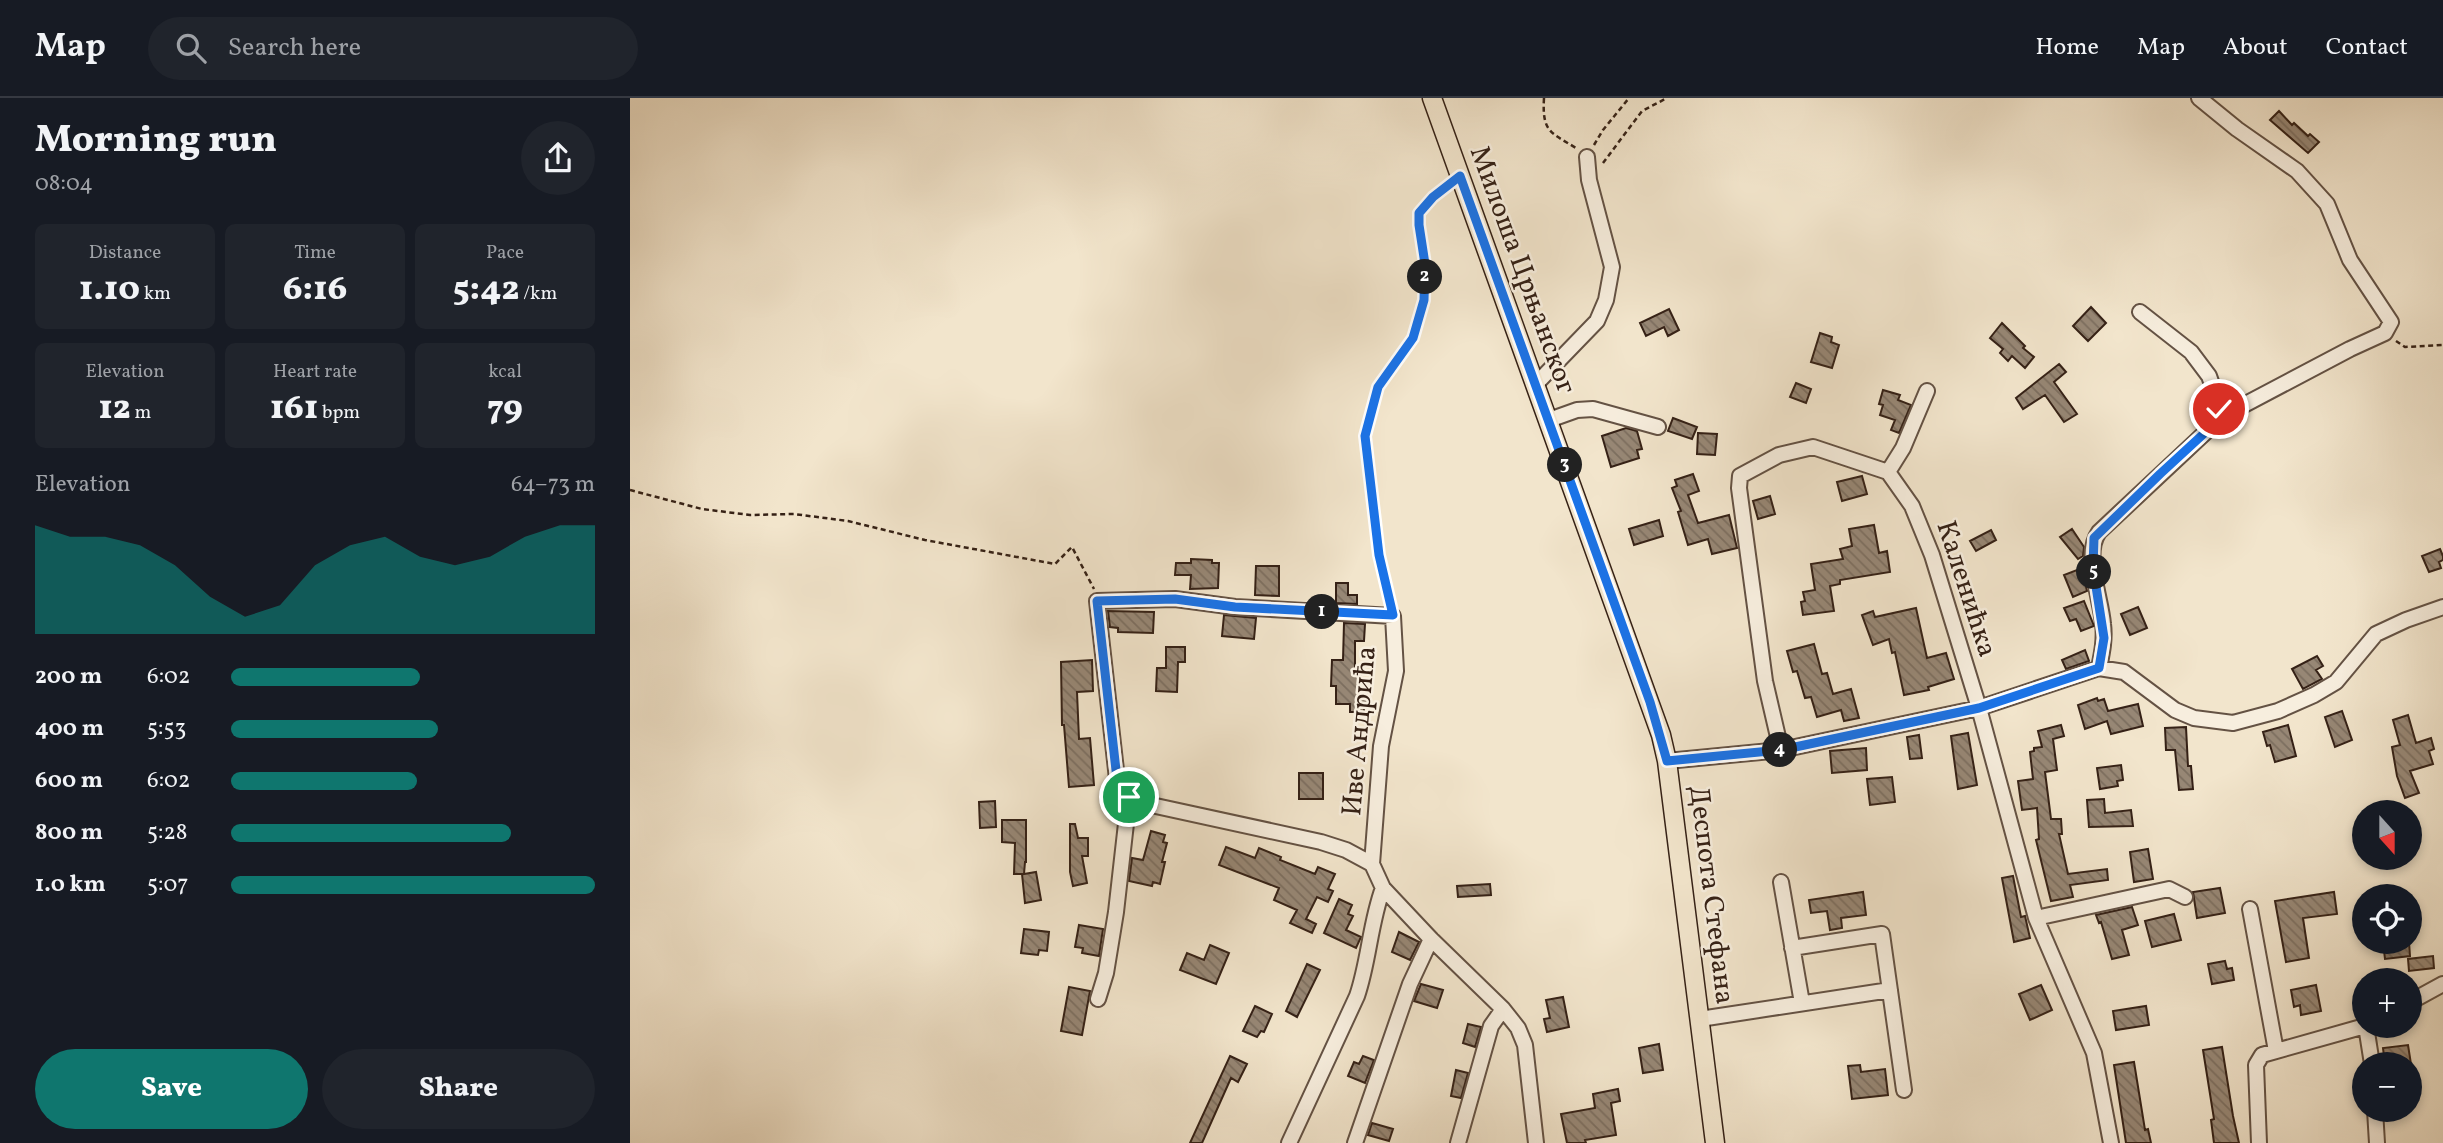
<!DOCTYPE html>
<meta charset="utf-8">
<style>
:root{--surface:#171b24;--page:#20242c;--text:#f1f3f6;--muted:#9ea1a6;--line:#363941;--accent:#0f766e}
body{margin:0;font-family:Vollkorn,serif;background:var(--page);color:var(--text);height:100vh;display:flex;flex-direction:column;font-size:26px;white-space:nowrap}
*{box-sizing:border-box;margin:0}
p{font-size:23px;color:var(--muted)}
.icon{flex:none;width:38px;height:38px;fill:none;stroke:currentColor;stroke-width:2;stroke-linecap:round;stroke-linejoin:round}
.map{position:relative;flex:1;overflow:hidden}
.side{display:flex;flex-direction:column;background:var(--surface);width:630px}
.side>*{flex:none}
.needle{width:46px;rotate:159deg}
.buttons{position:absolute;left:1722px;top:702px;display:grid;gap:14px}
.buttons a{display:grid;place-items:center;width:70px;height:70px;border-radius:50%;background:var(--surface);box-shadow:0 4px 10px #0003;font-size:35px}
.pin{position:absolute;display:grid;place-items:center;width:60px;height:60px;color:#fff;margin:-30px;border:4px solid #fff;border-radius:50%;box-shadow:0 2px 7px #0007}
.km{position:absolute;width:35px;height:35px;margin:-18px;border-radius:50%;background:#222;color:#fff;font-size:19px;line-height:35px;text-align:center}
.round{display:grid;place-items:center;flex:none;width:74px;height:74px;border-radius:37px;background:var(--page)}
.head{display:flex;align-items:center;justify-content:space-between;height:119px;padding:0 35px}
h1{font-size:38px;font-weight:800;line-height:52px}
.stats{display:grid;grid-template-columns:repeat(3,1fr);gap:10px;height:119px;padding:7px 35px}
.stats div{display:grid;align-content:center;border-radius:10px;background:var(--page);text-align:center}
.stats b{font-size:35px;font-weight:800}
.stats small{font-size:19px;font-weight:400}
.stats p{font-size:19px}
.chart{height:196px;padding:14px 35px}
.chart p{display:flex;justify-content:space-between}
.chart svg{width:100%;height:126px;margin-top:7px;fill:var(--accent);opacity:.7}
.primary-button{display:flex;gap:14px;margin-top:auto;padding:14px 35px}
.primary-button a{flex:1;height:80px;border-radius:42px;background:var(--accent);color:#fff;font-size:28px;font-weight:800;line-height:80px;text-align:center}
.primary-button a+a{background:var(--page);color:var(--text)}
ul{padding:0 35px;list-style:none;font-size:23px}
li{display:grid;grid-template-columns:112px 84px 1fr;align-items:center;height:52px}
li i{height:18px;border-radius:9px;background:var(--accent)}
header{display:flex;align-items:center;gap:42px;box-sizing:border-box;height:98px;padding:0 35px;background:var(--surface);border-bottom:2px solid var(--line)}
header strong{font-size:33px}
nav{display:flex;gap:38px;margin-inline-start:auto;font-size:24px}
.search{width:490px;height:63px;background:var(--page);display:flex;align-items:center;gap:18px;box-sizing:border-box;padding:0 24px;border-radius:38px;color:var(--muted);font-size:26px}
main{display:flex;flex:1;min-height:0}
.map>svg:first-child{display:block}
.building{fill:url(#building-back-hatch);stroke:#352116;stroke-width:2}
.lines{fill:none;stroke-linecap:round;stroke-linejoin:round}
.minor-casing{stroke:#645244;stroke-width:18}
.major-casing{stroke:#352116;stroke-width:21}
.path{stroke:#352116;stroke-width:2.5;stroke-dasharray:5 3.5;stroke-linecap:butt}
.minor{stroke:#f7eede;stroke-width:14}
.major{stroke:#f2e5cc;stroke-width:18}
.route-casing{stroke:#fff;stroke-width:14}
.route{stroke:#1a73e8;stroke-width:9}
.labels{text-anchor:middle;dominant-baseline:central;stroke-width:5;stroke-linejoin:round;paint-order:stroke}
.street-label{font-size:28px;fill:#352116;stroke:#f7eede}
</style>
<header>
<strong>Map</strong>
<div class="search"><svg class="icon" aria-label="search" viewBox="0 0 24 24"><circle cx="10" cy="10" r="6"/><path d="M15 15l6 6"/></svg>Search here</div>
<nav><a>Home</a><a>Map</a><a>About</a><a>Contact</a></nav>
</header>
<main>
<section class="side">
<div class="head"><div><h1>Morning run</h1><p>08:04</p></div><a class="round"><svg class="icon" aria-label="share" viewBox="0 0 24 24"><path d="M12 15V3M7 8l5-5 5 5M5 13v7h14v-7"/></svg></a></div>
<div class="stats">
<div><p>Distance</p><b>1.10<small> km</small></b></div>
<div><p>Time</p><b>6:16</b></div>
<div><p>Pace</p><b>5:42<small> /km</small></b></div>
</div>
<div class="stats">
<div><p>Elevation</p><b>12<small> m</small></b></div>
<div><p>Heart rate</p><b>161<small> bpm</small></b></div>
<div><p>kcal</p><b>79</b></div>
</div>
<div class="chart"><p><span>Elevation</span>64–73 m</p>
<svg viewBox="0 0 160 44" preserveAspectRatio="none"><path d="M0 44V6L10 10L20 10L30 13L40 20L50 31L60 38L70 34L80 20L90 13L100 10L110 17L120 20L130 17L140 10L150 6L160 6V44z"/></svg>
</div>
<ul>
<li><b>200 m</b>6:02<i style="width:52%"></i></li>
<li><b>400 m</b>5:53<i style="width:57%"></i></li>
<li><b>600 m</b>6:02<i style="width:51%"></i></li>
<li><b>800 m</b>5:28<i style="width:77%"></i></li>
<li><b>1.0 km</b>5:07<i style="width:100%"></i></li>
</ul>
<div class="primary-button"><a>Save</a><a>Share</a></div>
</section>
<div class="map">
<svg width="1813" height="1045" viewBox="0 0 1813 1045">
<defs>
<pattern id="building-back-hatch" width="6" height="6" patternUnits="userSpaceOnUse" patternTransform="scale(1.75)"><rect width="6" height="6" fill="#978775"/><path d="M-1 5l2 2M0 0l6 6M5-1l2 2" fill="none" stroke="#7c6e5f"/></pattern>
</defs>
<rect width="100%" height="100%" fill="#f2e5cc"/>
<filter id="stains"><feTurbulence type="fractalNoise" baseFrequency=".00286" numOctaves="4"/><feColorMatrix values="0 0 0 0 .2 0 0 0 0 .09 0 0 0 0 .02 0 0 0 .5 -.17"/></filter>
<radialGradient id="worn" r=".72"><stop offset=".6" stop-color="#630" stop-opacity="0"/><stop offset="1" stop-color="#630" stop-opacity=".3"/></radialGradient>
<path class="building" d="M1649,13L1662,27L1664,25L1678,38L1680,36L1689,44L1678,55L1640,22Z
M1461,209L1476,225L1458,243L1443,228Z
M1039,211L1049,232L1038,238L1034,229L1016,238L1010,225Z
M1372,225L1395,248L1393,250L1404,259L1395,270L1382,258L1378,263L1370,255L1373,251L1360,240Z
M1190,235L1202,239L1201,244L1209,247L1202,270L1181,264Z
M1429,266L1436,274L1424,284L1447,316L1434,324L1415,297L1393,311L1386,300Z
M1166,285L1181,291L1176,305L1160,299Z
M1253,292L1270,297L1268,302L1281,307L1269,335L1261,332L1265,322L1250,317L1253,307L1249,306Z
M1043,320L1067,329L1062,341L1038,333Z
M996,330L1007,333L1012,351L1007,352L1009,360L981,369L972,338Z
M1068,335L1087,336L1085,357L1067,356Z
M1063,376L1069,393L1058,397L1068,425L1099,417L1107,450L1082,456L1078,441L1058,447L1048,414L1051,413L1042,390L1047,388L1045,382Z
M1232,378L1237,396L1212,403L1207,384Z
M1140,398L1145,416L1128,421L1123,403Z
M1029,422L1033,438L1004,447L999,431Z
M1244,427L1249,455L1257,453L1260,474L1210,482V486L1200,488L1204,513L1173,517L1171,504L1175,503L1173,494L1185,492L1181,466L1213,461L1210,451L1222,448L1219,431Z
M1442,431L1454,449L1453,458L1448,461L1430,439Z
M1361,432L1366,442L1346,453L1340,443Z
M1810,451L1813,458V462L1809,464L1811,470L1799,474L1792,458Z
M561,461L582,462V465H589L588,490L560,491L561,477H545L546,465H561Z
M626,468H649V498L625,497Z
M1452,470L1457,493L1443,499L1434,477Z
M706,485H718V497H727V506L706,505Z
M1454,503L1464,528L1451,533L1446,521L1440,523L1434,510Z
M1508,509L1517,530L1500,537L1491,516Z
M1286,510L1297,560L1316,555L1324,581L1298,589L1299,592L1274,597L1265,554L1262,555L1259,541L1243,547L1232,517L1243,513L1245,519Z
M478,513L524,514L523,535L488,534V530L480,529Z
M594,517L626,520L624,541L592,538Z
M714,525L735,526L734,543H725V574H731L730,592H738V610H734V614H720V606H706V588H701L702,562H713Z
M1184,546L1192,576L1197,575L1203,596L1221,591L1229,620L1214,623L1211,612L1187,619L1181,599L1175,600L1167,573L1163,574L1157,553Z
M536,549H555V564H548L547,594L526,593L527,570H536Z
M1455,552L1459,563L1436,571L1432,562Z
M1687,558L1693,568L1686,572L1692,581L1673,591L1662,571Z
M462,562L463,593L447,594L449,641L460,640L464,687L439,689L434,627H432L431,564Z
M1467,600L1468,603L1474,601L1478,613L1508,606L1513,628L1481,636L1477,623L1455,631L1448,607Z
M1712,613L1722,642L1705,649L1695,619Z
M1778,617L1786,645L1801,640L1804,651L1799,653L1803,666L1780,673L1789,695L1775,700L1767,678L1762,649L1770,647L1763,622Z
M1431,627L1434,638L1423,641L1427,672L1415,674L1421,721H1431L1432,736H1429L1438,776L1477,771L1478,782L1440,787L1443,799L1421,803L1406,742L1409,741L1407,710L1392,712L1388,683L1403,681L1400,654L1404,653V650L1412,649L1408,633Z
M1658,627L1666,658L1645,664L1640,647L1637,648L1633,634Z
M1556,629L1558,668H1561L1563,691L1549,692L1545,652H1536L1535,630Z
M1338,635L1347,687L1328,691L1321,638Z
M1289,637L1292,660L1280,661L1277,639Z
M1236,650L1237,672L1202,675L1200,653Z
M1491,667L1493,682L1487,683L1488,688L1470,691L1467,670Z
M669,675H693V701H669Z
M1262,679L1265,704L1240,707L1237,681Z
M1474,701L1475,715L1501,712L1503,728L1459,729L1457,702Z
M365,703L366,729L350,730L349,704Z
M372,722H396V764H395L394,776L406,774L411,802L395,805L392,776H384L385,745L372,744Z
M440,726H445L448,740H458V758H452L457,785L443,788L440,774Z
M521,733L535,737L533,744L537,745L532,764H535L530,786L523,784L522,788L499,783L502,760L513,762Z
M596,749L625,760L629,750L651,759L650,762L685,776L688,769L705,776L698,791L703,793L698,804L687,799L676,821L686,826L682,835L660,825L667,812L644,802L649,790L589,767Z
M1518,751L1523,781L1504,784L1500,754Z
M1383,778L1391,819L1395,818L1400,840L1384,844L1372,780Z
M860,786L861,797L828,799L827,788Z
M1590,790L1595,815L1567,820L1563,794Z
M1233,794L1236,817L1211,820L1212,830L1200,832L1197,813L1181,815L1179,802Z
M1704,794L1707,816L1673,820L1679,860L1656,864L1645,803Z
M709,801L722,807L718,816L723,818L716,832L731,839L726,850L694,835Z
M1502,809L1508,827L1492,832L1499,857L1482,861L1471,824L1469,825L1466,817Z
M1544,816L1551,842L1522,849L1515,823Z
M449,827L473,831L469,858L452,855L453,850L445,849Z
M394,831L419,834L417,853L409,852L408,857L391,855Z
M769,834L789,844L780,862L762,854Z
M1753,844H1779L1780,858L1755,861Z
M580,847L599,855L586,886L550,872L557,855L574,862Z
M1803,858L1804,870L1779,873L1778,861Z
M1595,863L1597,871L1602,870L1604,882L1582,886L1578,866Z
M677,866L690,872L667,919L656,913Z
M791,886L813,892L807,910L784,903Z
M1411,887L1422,912L1400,922L1389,896Z
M1686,887L1691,913L1671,917L1670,907L1664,909L1661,892Z
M439,889L460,893L452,937L431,933Z
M933,899L939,929L917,934L914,921L920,920L916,902Z
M625,908L642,916L634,934L631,933L627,939L613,933Z
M1516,908L1519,927L1486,932L1483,913Z
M838,926L851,929L845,949L833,945Z
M1029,946L1033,972L1013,975L1009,950Z
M1778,947L1781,966H1755L1753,950Z
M1592,949L1603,1018L1609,1045H1584L1581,1022L1584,1021L1573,952Z
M600,958L617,966L608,984L601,980L572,1045H560Z
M733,958L744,962L735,985L718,978L724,964L729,966Z
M1504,964L1515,1032L1518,1031L1521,1045H1496L1484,967Z
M1230,967L1231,974L1255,971L1258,997L1222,1001L1218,968Z
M826,972L838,975L831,1000L821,998Z
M988,991L990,1003L981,1005L986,1037L955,1042L956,1045H937L931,1016L965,1010L963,996Z
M742,1025L763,1031L759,1043L738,1037Z"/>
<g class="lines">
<defs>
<path id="minor" d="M1510,214L1561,254L1579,278L1593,318
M906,286L967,223L976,202L982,169L959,82L957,59
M919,322L947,312L963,311L1028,329
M1258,374L1273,350L1297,293
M1469,570C1472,555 1475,541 1473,526C1471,500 1453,456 1469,434L1593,318L1720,251L1755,235L1761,224L1720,162L1697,106L1667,73L1607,31L1569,0
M1151,652L1135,583L1109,390L1110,378L1149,357L1183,349L1258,374L1282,408L1302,457L1349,610L1406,820L1464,955L1481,1045
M1037,663L1151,652L1349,610L1469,570L1494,574L1545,612L1564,620L1603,625L1648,613L1684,597L1706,584L1746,536L1776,522L1813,509
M742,766L751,648L766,573L763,518L605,509L545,501L467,503L487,681L499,699L512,705L691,744L716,752L742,766L753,790L801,841L873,911L888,930L895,947L906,1045
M1151,784L1172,905
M1620,811L1646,953
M1406,820L1539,791L1555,799
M1162,850L1252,836L1274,992
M468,901L476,875L486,814L499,699
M1780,904L1813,886
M1070,921L1260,892
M1736,928L1742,966
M1745,1012L1747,1045
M659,1045L727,898C739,863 740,825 753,790
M725,1045L780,886L801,841
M828,1045L861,928L873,911
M1629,1045L1626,967L1632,957L1735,928"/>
<path id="major" d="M802,0L1031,637L1037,663L1085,1045"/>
</defs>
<use href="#minor" class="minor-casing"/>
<use href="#major" class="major-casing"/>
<path class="path" d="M914,0C912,34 920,34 946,50
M964,47L973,32L999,0
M973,65L1012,13L1037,0
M1766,243L1775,249L1813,247
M0,392L72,411L120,417L164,416L218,423L295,442L425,466L442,449L464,491
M760,504L749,457L735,338L748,289L783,240L794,202L795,166L788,127L789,115L803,99L816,89"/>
<use href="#minor" class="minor"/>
<use href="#major" class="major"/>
</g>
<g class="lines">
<defs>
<path id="route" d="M499,699L487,681L467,503L545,501L605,509L763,517L749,457L735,338L748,289L783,240L794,202L795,166L789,127V115L803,99L830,78L1020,604L1037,663L1151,652L1349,610L1469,570L1474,540L1463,469L1464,440L1530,376L1593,318L1589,311"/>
</defs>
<use href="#route" class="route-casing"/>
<use href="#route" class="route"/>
</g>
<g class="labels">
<g class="street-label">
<text transform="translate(892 172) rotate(70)">Милоша Црњанског</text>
<text transform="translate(1336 491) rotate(72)">Каленићка</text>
<text transform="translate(730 633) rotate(-85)">Иве Андрића</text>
<text transform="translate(1081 797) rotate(83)">Деспота Стефана</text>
</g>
</g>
<rect width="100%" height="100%" filter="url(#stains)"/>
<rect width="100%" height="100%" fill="url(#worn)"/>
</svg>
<div class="buttons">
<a><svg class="needle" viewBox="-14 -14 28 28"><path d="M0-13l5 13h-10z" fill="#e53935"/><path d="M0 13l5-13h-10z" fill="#9ea1a6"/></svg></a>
<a><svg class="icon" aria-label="locate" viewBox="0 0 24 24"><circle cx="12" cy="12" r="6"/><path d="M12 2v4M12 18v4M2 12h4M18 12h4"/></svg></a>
<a>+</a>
<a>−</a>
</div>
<div class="pin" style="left:499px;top:699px;background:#1e9e55"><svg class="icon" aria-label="arrive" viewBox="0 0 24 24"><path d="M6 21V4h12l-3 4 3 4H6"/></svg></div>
<div class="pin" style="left:1589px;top:311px;background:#d93025"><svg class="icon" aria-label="check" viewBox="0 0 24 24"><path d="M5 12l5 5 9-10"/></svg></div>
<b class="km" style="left:692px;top:514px">1</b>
<b class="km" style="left:795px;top:179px">2</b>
<b class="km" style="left:935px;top:367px">3</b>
<b class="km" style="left:1150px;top:652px">4</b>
<b class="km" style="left:1464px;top:474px">5</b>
</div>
</main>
